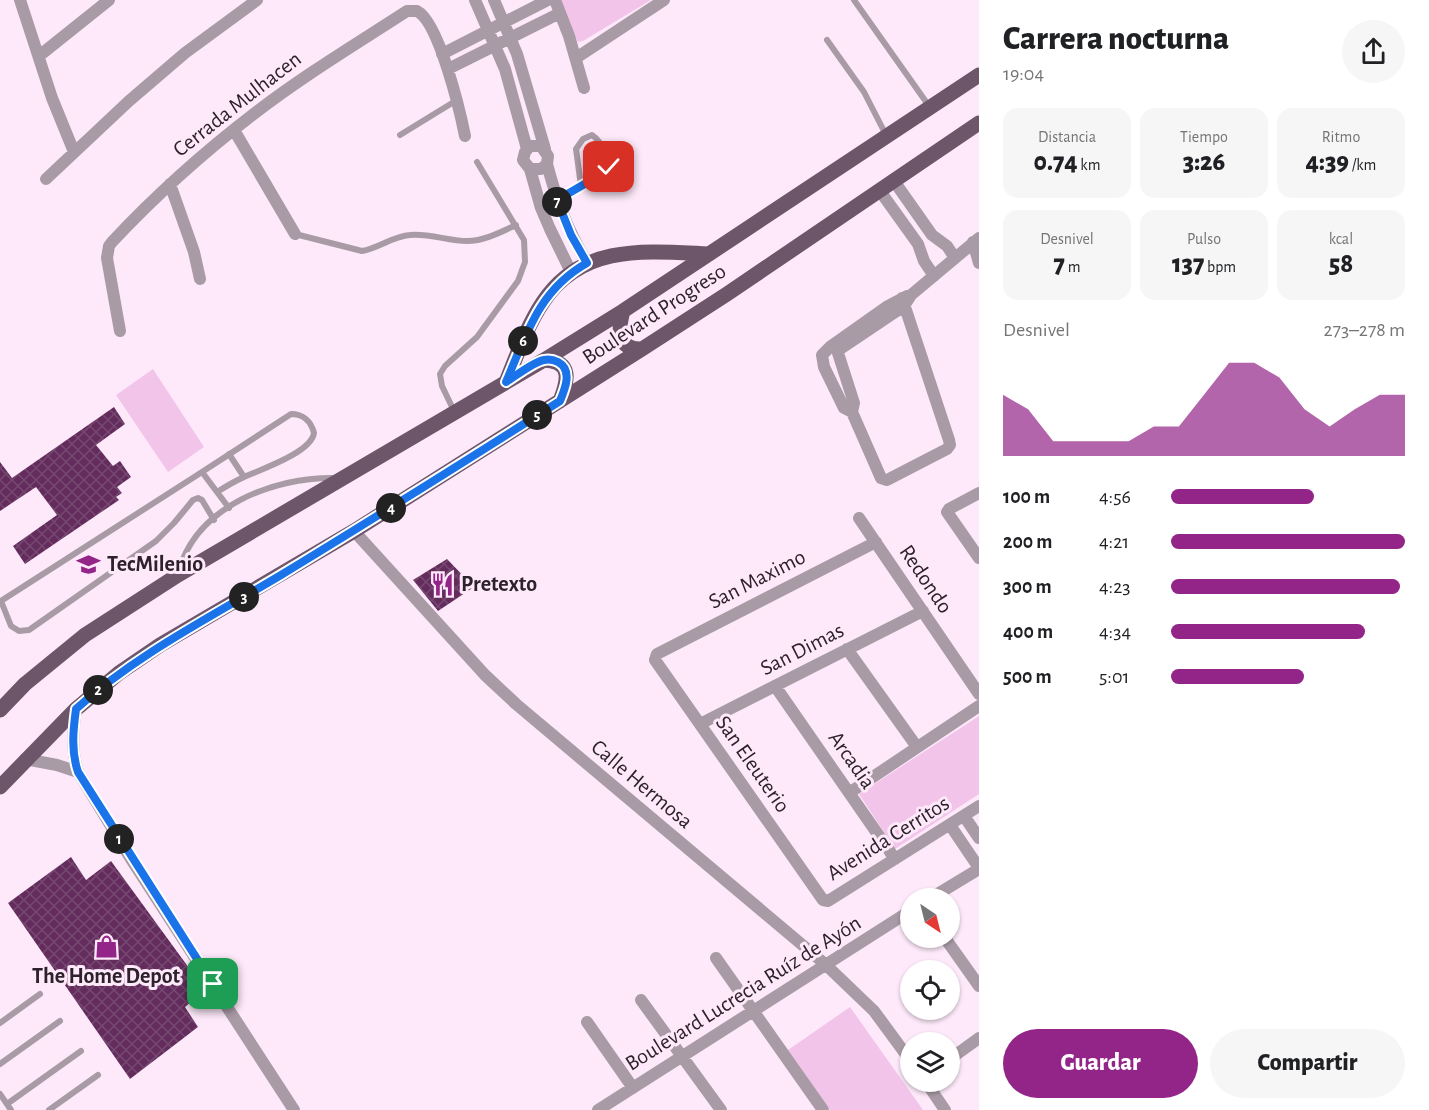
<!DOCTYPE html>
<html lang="es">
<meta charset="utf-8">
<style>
:root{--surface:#fff;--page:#f6f6f6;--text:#202124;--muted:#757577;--accent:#922587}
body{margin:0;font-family:"Alegreya Sans",sans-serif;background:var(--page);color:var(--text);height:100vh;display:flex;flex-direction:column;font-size:22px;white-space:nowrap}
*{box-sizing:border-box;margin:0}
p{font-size:20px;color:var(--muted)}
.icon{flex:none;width:33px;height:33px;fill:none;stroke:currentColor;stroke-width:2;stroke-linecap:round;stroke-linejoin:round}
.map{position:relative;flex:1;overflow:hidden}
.panel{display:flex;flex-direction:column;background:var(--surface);width:450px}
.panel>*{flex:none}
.needle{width:39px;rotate:145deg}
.controls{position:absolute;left:900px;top:888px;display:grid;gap:12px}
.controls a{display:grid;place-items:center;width:60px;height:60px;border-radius:50%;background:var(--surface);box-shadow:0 2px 4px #0004;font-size:30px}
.pin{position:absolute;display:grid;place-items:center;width:51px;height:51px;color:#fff;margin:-26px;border-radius:12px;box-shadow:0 3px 9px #0006}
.km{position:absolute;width:30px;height:30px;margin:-15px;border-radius:50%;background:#222;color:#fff;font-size:16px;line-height:30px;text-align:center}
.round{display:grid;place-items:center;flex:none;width:63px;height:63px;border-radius:32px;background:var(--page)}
.overview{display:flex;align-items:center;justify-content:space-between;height:102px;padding:0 24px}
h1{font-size:33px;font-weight:800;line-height:45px}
.metrics{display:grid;grid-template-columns:repeat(3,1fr);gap:9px;height:102px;padding:6px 24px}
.metrics div{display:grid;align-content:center;border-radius:15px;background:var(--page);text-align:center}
.metrics b{font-size:26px;font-weight:800}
.metrics small{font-size:16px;font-weight:400}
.metrics p{font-size:16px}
.chart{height:168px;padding:12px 24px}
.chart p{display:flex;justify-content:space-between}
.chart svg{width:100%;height:108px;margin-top:6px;fill:var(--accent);opacity:.7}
.button{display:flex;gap:12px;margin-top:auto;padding:12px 24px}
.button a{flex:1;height:69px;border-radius:36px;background:var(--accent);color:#fff;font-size:24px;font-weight:800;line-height:69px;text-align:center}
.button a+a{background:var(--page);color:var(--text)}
ul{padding:0 24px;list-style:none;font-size:20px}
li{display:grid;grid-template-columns:96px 72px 1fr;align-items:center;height:45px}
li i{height:15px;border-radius:8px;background:var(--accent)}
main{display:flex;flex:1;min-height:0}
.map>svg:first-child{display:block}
.park{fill:#f3c4ea}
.building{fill:url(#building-cross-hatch)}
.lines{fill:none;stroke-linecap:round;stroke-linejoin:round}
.service{stroke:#a99ba6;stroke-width:6}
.minor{stroke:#a99ba6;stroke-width:12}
.primary{stroke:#6d5669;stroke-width:15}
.route-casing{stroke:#fff;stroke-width:12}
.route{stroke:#1a73e8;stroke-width:8}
.labels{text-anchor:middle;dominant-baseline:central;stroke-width:6;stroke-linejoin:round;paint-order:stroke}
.street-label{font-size:22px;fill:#2d212b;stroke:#fde9f9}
.poi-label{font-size:22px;font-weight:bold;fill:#2d212b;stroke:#fde9f9;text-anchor:start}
</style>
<main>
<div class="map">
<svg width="979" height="1110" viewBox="0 0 979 1110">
<defs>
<pattern id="building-cross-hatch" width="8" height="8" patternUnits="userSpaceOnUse" patternTransform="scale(1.5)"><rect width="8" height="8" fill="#642c5d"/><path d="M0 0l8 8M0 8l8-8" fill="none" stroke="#764971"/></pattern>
</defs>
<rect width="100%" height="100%" fill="#fde9f9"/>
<path class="park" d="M560,0H651L583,41L578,42L574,36Z
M153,369L204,447L168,472L116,395Z
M979,716V794L895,849L859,794Z
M850,1007L923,1110H830L788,1050Z"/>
<path class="building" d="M114,407L125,424L96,445L113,466L120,461L131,477L117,487L122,493L116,497L119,500L25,564L13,546L57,515L36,487L0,511V462L12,478Z
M447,559L474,587L438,611L413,580Z
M71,857L86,880L111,861L205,990L185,1007L198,1027L130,1079L8,903Z"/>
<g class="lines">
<path class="service" d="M854,0L929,106
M827,40L864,92L886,135
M400,135L457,100
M558,200L607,171C612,161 601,141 592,135L583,139L576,149L581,186
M295,234L362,251C379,248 393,236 410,235C429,233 448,241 467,241C484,241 501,232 516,225
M454,411L442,386L440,374L445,366L477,337L518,281L525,262L524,240L477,162
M229,454L244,477
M202,472L291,414C303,414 311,421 314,433C311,453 259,470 242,478C233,482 225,487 217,492
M214,520L202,500L198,498L193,500L174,523L156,541L29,630L19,631L11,626L1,601L202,472L229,508
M179,570C198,506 273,477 335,478
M0,1023L40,994
M0,1064L60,1021
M0,1094L11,1110
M7,1104L81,1051
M49,1110L98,1075"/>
<path class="minor" d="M20,0L52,98L74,152
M475,0L505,69L527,149
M494,0L517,54L545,149
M555,0L569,36L584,88
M442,54L548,0
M39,56L109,0
M576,58L664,0
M448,69L560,13
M234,130L295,234
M547,164C557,202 567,228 587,263
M530,169H541L547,164L548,156L541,146H530L525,152L523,160L530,169L541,208L550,229L571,272
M46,179L129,101L185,53L257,0
M894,181L932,235L947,246L955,258
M170,184L194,252L200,279
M880,191L918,244L924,261L934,276
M973,242L979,263
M120,331L107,258L109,246L112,242C156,195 204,152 255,113C303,76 356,44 407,11H417C439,22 460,111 465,136
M838,353L840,349L904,306L911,295L979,238
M838,353L854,403L852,412
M822,355L824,367L844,408L852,412L881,478L887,480L947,449L950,445L949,440L902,298
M822,355L830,347L888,306L907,296
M979,493L949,509L947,512L979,558
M859,518L979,694
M354,531L485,675L516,704L825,964L874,1011L910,1060
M876,542L657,654L655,660L823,900L828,901L979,806
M847,649L917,747
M775,686L895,859
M76,709C73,730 71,751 78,772L131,859L294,1110
M700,724L923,611
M25,759L57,765L78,772
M849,793L979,706
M964,816L979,838
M950,825L979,868
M931,898L979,869
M945,938L979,986
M716,958L823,1110
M641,1000L721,1110
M587,1022L633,1088
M950,1059L979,1038
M926,1082L945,1110
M598,1110L910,911"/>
<path class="primary" d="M623,311C618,329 617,350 642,349
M544,360C573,361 568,381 560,401
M506,382C517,355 527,326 543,302C582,243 647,251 708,254
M0,710L25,684L85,635L178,575L544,360L623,311L979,75
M0,787L76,709L119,673L160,645L354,531L642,349L727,294L979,123"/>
</g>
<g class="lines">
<defs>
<path id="route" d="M213,984L78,772C71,751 73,731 76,709C137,654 211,617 281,575C375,518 467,460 560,401C565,389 573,370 558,362C554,360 548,359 544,360C533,362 516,376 506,382C527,333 539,290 587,263L571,235L557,200L607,171L609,167"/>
</defs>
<use href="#route" class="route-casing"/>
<use href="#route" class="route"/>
</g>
<defs>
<symbol id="university-bare" viewBox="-9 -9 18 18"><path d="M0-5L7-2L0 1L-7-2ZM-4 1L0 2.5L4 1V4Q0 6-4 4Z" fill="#922587" stroke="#fde9f9" stroke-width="2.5" paint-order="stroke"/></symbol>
<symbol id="restaurant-bare" viewBox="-9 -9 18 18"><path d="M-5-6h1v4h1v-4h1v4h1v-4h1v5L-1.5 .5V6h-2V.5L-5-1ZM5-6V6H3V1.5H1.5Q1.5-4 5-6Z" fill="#922587" stroke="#fde9f9" stroke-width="2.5" paint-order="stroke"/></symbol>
<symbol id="shop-bare" viewBox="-9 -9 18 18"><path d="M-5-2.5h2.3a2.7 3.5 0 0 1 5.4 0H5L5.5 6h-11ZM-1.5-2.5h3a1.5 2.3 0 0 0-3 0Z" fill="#922587" stroke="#fde9f9" stroke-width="2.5" paint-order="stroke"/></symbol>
</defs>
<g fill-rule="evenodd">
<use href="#university-bare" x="72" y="548" width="33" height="33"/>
<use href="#restaurant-bare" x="426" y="568" width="33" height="33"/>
<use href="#shop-bare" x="90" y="930" width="33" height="33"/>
</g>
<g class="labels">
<g class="street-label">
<text transform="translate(237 104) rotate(-38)">Cerrada Mulhacen</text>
<text transform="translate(654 314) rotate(-33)">Boulevard Progreso</text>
<text transform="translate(757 579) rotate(-27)">San Maximo</text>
<text transform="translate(926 579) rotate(56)">Redondo</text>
<text transform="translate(802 649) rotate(-27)">San Dimas</text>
<text transform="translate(852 760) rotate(55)">Arcadia</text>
<text transform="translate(753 764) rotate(55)">San Eleuterio</text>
<text transform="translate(642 784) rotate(40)">Calle Hermosa</text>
<text transform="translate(888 838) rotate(-32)">Avenida Cerritos</text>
<text transform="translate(743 993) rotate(-32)">Boulevard Lucrecia Ruíz de Ayón</text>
</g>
<g class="poi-label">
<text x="107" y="564">TecMilenio</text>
<text x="461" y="584">Pretexto</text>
<text x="106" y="976" text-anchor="middle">The Home Depot</text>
</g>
</g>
</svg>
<div class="controls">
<a><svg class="needle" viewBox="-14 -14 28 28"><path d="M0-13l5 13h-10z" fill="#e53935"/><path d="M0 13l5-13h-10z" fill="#757577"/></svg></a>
<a><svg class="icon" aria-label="locate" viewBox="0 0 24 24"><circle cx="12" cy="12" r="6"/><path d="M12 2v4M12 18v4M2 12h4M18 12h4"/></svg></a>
<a><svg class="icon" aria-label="layers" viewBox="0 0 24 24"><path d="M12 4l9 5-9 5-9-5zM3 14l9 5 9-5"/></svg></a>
</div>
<div class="pin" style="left:213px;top:984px;background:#1e9e55"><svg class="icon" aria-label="arrive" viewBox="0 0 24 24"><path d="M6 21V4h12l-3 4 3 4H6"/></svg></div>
<div class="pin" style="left:609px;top:167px;background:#d93025"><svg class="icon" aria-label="check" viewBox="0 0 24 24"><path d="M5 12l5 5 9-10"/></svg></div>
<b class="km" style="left:119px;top:839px">1</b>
<b class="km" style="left:98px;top:690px">2</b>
<b class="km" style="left:244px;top:597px">3</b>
<b class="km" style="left:391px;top:508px">4</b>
<b class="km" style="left:537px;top:415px">5</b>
<b class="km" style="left:523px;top:341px">6</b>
<b class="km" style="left:557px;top:202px">7</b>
</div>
<section class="panel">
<div class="overview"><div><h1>Carrera nocturna</h1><p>19:04</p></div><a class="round"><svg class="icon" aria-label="share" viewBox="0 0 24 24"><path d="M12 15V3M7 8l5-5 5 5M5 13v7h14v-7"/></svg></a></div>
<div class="metrics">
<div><p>Distancia</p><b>0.74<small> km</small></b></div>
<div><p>Tiempo</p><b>3:26</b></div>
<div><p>Ritmo</p><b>4:39<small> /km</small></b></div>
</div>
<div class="metrics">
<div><p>Desnivel</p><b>7<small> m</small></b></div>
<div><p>Pulso</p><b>137<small> bpm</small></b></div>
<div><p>kcal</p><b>58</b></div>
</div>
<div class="chart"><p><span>Desnivel</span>273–278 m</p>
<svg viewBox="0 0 160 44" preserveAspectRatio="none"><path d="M0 44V19L10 25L20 38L30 38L40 38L50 38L60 32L70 32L80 19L90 6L100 6L110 12L120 25L130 32L140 25L150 19L160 19V44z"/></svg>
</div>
<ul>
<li><b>100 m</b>4:56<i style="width:61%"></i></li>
<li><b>200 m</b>4:21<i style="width:100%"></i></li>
<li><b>300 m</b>4:23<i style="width:98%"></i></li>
<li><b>400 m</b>4:34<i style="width:83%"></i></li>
<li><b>500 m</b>5:01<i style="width:57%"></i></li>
</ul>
<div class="button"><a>Guardar</a><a>Compartir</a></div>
</section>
</main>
